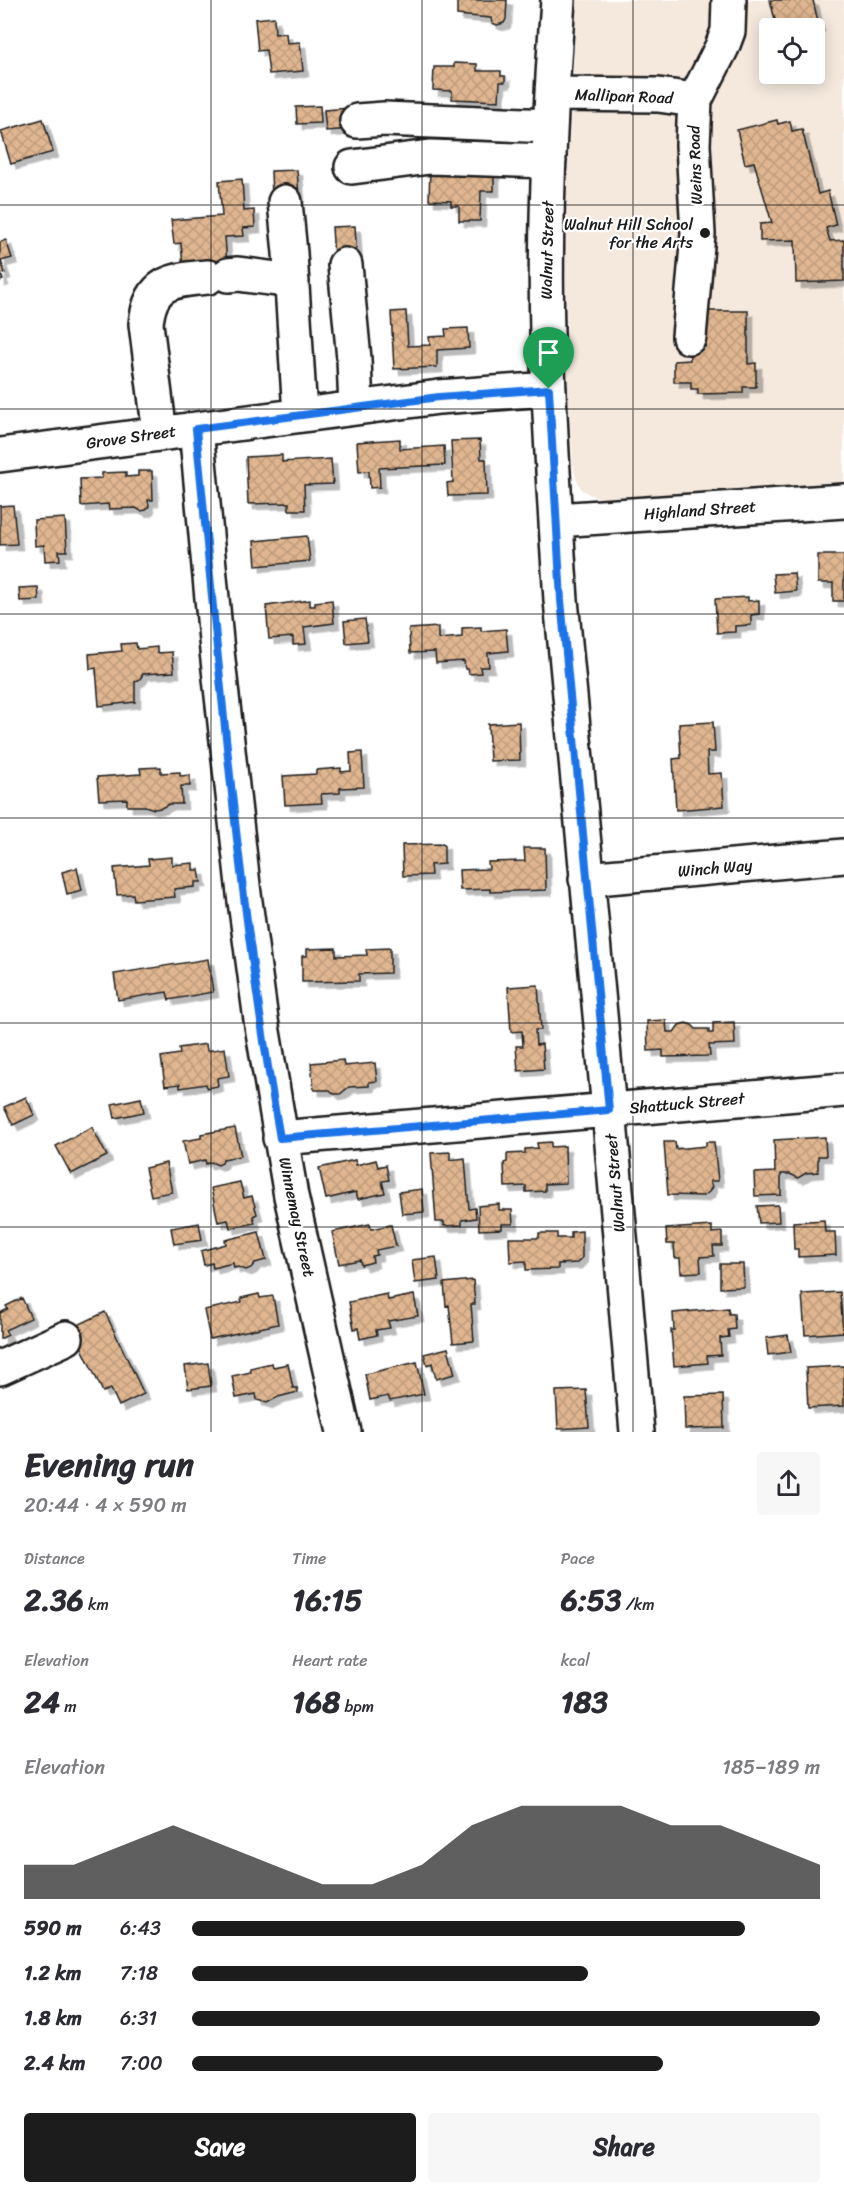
<!DOCTYPE html>
<meta charset="utf-8">
<style>
:root{--surface:#fff;--page:#f7f7f7;--text:#2b2b33;--muted:#7c7c81;--accent:#1c1c1c}
body{margin:0;font-family:Sriracha,sans-serif;background:var(--page);color:var(--text);height:100vh;display:flex;flex-direction:column;font-size:22px;white-space:nowrap}
*{box-sizing:border-box;margin:0}
p{font-size:20px;color:var(--muted)}
.icon{flex:none;width:33px;height:33px;fill:none;stroke:currentColor;stroke-width:2;stroke-linecap:round;stroke-linejoin:round}
.map{position:relative;height:1432px;overflow:hidden}
.details{display:flex;flex-direction:column;background:var(--surface);flex:1}
.details>*{flex:none}
.buttons{position:absolute;left:759px;top:18px;display:grid;gap:12px}
.buttons a{display:grid;place-items:center;width:66px;height:66px;border-radius:6px;background:var(--surface);box-shadow:0 3px 15px #0003;font-size:30px}
.pin{position:absolute;display:grid;place-items:center;width:51px;height:51px;color:#fff;margin:-62px -26px;border-radius:50% 50% 50% 0;rotate:-45deg;box-shadow:0 0 6px #0007}
.pin .icon{rotate:45deg}
.round{display:grid;place-items:center;flex:none;width:63px;height:63px;border-radius:6px;background:var(--page)}
.summary{display:flex;align-items:center;justify-content:space-between;height:102px;padding:0 24px}
h1{font-size:33px;font-weight:700;line-height:45px}
.stats{display:grid;grid-template-columns:repeat(3,1fr);gap:9px;height:102px;padding:6px 24px}
.stats div{display:grid;align-content:center}
.stats b{font-size:30px;font-weight:700}
.stats small{font-size:16px;font-weight:400}
.stats p{font-size:16px}
.chart{height:168px;padding:12px 24px}
.chart p{display:flex;justify-content:space-between}
.chart svg{width:100%;height:108px;margin-top:6px;fill:var(--accent);opacity:.7}
.cta{display:flex;gap:12px;margin-top:auto;padding:12px 24px}
.cta a{flex:1;height:69px;border-radius:6px;background:var(--accent);color:#fff;font-size:24px;font-weight:700;line-height:69px;text-align:center}
.cta a+a{background:var(--page);color:var(--text)}
ul{padding:0 24px;list-style:none;font-size:20px}
li{display:grid;grid-template-columns:96px 72px 1fr;align-items:center;height:45px}
li i{height:15px;border-radius:8px;background:var(--accent)}
.map>svg:first-child{display:block}
.built{fill:#f5e9de;fill-rule:evenodd}
.building{fill:url(#building-cross-hatch);stroke:#1c1c1c;stroke-width:1.5;filter:url(#shadow)}
.lines{fill:none;stroke-linecap:round;stroke-linejoin:round}
.minor-casing{stroke:#1c1c1c;stroke-width:38}
.minor{stroke:#fff;stroke-width:33}
.route-casing{stroke:#fff;stroke-width:12}
.route{stroke:#1a73e8;stroke-width:8}
.grid{fill:none;stroke:#1c1c1c;stroke-width:1.5;stroke-opacity:0.55}
.poi-dot{fill:#1c1c1c;stroke:#fff;stroke-width:2}
.labels{text-anchor:middle;dominant-baseline:central;stroke-width:4.5;stroke-linejoin:round;paint-order:stroke}
.street-label{font-size:16px;fill:#1c1c1c;stroke:#fff}
.poi-label{font-size:16px;fill:#1c1c1c;stroke:#fff;text-anchor:end}
</style>
<div class="map">
<svg width="844" height="1432" viewBox="0 0 844 1432">
<defs>
<pattern id="building-cross-hatch" width="8" height="8" patternUnits="userSpaceOnUse" patternTransform="scale(1.5)"><rect width="8" height="8" fill="#dfb690"/><path d="M0 0l8 8M0 8l8-8" fill="none" stroke="#bf9c7c"/></pattern>
<filter id="shadow"><feDropShadow dx="5.5" dy="5.5" stdDeviation="0" flood-color="#0004"/></filter>
</defs>
<rect width="100%" height="100%" fill="#fff"/>
<filter id="ink" filterUnits="userSpaceOnUse"><feTurbulence type="fractalNoise" baseFrequency=".0167" numOctaves="2"/><feDisplacementMap in="SourceGraphic" scale="12" xChannelSelector="R" yChannelSelector="G"/><feConvolveMatrix kernelMatrix="1 2 1 2 8 2 1 2 1" color-interpolation-filters="sRGB"/></filter>
<g filter="url(#ink)">
<path class="built" d="M577,0H844V484L604,499L593,496L582,490L576,479L573,464L568,384L566,279L567,187ZM770,28H814V74H770Z"/>
<path class="building" d="M457,0H507L506,19L504,23L497,25L492,23L491,18L457,15Z
M770,0H813L819,26L813,28H777Z
M274,17L275,34L286,33L287,43L300,42L303,71L269,74L266,50L258,51L255,19Z
M454,63L477,64V71H501V76H505V82H500L499,101L452,99V91L433,90L434,67H454Z
M320,106L321,123L297,124L296,107Z
M350,108L352,129L326,131L324,110Z
M43,119L53,152L11,164L1,131Z
M777,120L778,124L790,121L792,131L802,129L818,194L828,191L836,225L826,228L830,241L844,240V281L796,283L795,240L760,241V224L772,223L754,162L745,164L737,130Z
M430,167L494,173V191H481L480,221H459V206H451V201L429,200Z
M297,170L299,196L272,197L271,171Z
M242,179L244,211L254,210L255,227L243,228L244,236L225,237L228,278L183,267L181,243L174,244L171,220L222,216L219,181Z
M355,226L357,257L334,259L332,227Z
M6,240L12,258L1,261L5,273L1,274L3,280L0,281V242Z
M406,311L408,346L430,345L429,337L446,336L445,329L468,328L469,348L437,350V367L394,369L391,312Z
M704,311H748V364L756,363V387H743V393L698,394V389H691V382H674V361L690,360L689,347H705Z
M400,439V449L444,446L445,465L379,468L380,487L370,488L369,471L359,472L357,442Z
M480,440L481,459H486L487,495L448,496L447,483L453,482L451,441Z
M282,455V462L331,459L333,484L304,485L305,510H289V503L248,504L246,457Z
M138,471H152L153,500H148L149,506L146,510L141,511L136,508L109,509L108,504L81,506L80,479L102,478V473L126,472V477L138,476Z
M13,505L17,544L0,545V506Z
M65,518L67,551H59L60,560L45,561L44,545L35,546L34,520Z
M307,536L310,561L256,566L254,541Z
M818,555H844V601H833V583H818Z
M794,573L796,591L775,593L773,574Z
M38,587L39,600L20,601L19,588Z
M748,597V601L759,600V614L751,615V625L735,626V632L717,633L715,599Z
M310,600V606H315V602L332,600L334,623L304,627L306,644L293,645V637L269,639L266,606Z
M365,619L368,641L346,643L344,621Z
M438,627V639L462,637V628L481,627V631L506,629L508,651L488,653L489,667H480L481,673L469,674L468,669H465L464,661L436,663L435,652L410,653L409,629Z
M136,643L137,649L157,647V653L172,652L174,672L143,674L140,679L135,682V702L99,706L96,668L90,669L89,654L122,651L121,644Z
M519,722L520,760L490,761L488,724Z
M713,722L715,752H707L708,774L722,773L724,806L676,810L673,759L681,758L679,724Z
M362,752L364,787L340,788V793L321,794L322,803L285,805L283,776L316,774V770L341,768V772L351,771L350,753Z
M161,767V773L180,772V776L190,775V786H181L182,804H169L161,808L154,809L145,806H127V799L99,800L97,777L141,774L140,768Z
M444,844V864L430,865L431,875L403,876L402,845Z
M524,848H545L546,890L490,892V889L460,890L459,870L489,869L488,862L525,861Z
M172,857V865L193,863V870H199L201,882H195V887L174,889L175,897L134,900L133,894L117,895L114,868L149,865L148,859Z
M77,868L82,890L67,894L62,872Z
M336,948V956L367,955L366,949L390,948V973L359,974V981L302,982V956H307V949Z
M208,959L213,992L169,1000L167,992L118,1000L114,974Z
M538,985L541,1030H535L536,1045L542,1044L544,1069L518,1071L516,1046H523L522,1031L511,1032L508,987Z
M666,1020L667,1032H674L679,1025L686,1023L692,1025L696,1029H709V1033H713V1023L734,1022L735,1044L709,1045L710,1056L663,1057V1050L648,1051L647,1021Z
M206,1044L207,1051L225,1048L229,1076L217,1078L218,1086L207,1088L206,1084L180,1088V1084L165,1086L161,1057L180,1054L179,1048Z
M343,1060L344,1066L375,1063L377,1081L369,1082V1086L349,1087L340,1094H334L330,1090H314L311,1063Z
M26,1097L34,1115L13,1125L4,1107Z
M141,1098L144,1112L115,1118L112,1104Z
M92,1127L107,1156L71,1174L56,1146Z
M235,1128L241,1156L223,1159L222,1163L218,1165L211,1162L206,1164L205,1160L188,1164L183,1141L201,1138V1134Z
M825,1137L826,1156H818V1172L806,1173L798,1178L790,1174H781V1195L755,1196L754,1173L775,1172L774,1140Z
M551,1142V1147L565,1146L566,1183L545,1184V1191L526,1192V1186L505,1187L504,1163L507,1162V1154L525,1153V1149L538,1148L537,1143Z
M664,1142H675L676,1149L706,1146V1142H714L718,1181H710L712,1187L709,1192L703,1196L668,1195Z
M450,1152V1160L465,1158L469,1209L475,1208L476,1218L462,1220V1225L444,1226V1222H436L431,1153Z
M355,1160L356,1165L376,1160L378,1167L386,1165L389,1180L382,1181L385,1193L358,1199L356,1192L326,1199L319,1168Z
M166,1163L172,1192L151,1196L145,1168Z
M240,1182L244,1198L252,1196L257,1214L253,1216L255,1223L230,1228L228,1220L218,1222L211,1188Z
M422,1189L424,1212L402,1214L399,1192Z
M499,1204V1210H512L513,1224H502V1229L479,1230L478,1206Z
M778,1205L779,1222L759,1223L757,1206Z
M824,1220L825,1232H835L836,1255L798,1257V1249H794L793,1222Z
M199,1223L202,1240L174,1244L171,1228Z
M370,1224L371,1229L391,1225L396,1246L376,1250L377,1255L372,1256L373,1262L361,1265L360,1260L339,1264L332,1232Z
M712,1226V1233L722,1232V1246H713L714,1256L700,1257L701,1272L681,1273L680,1258H675L674,1244H667L666,1229Z
M582,1231V1258L577,1263L558,1264V1269L526,1270V1261L510,1262L509,1238H539V1233H557V1238H571V1232Z
M259,1232L266,1260L255,1263L251,1268L246,1270L238,1267L234,1268L233,1263L213,1268L212,1263L204,1265L201,1251L226,1244L225,1240Z
M436,1257L439,1280L415,1283L412,1260Z
M720,1264H743L744,1287L720,1288Z
M473,1280L475,1304H471L474,1341L453,1343L449,1305L446,1306L444,1283Z
M840,1292L843,1332L805,1335L802,1294Z
M259,1294L260,1298L273,1296L278,1324L210,1339L204,1310L242,1302L241,1298Z
M387,1294L388,1300L414,1295L418,1316L388,1321L390,1328L376,1330L377,1335L360,1339L358,1328L354,1329L349,1302Z
M22,1298L31,1318L5,1330L8,1335L0,1339V1313L8,1309L6,1306Z
M728,1308L729,1314H734L735,1329L728,1330L729,1337L720,1338L721,1355L707,1356L708,1363L674,1366L671,1330H674L673,1313Z
M105,1312L144,1394L119,1406L111,1389L103,1392L78,1340L84,1338L78,1325Z
M788,1335L791,1352L768,1355L766,1338Z
M448,1348L455,1374L436,1379L432,1363L427,1365L424,1354Z
M417,1362L424,1394L390,1401L388,1396L370,1400L365,1374Z
M208,1363L211,1386L188,1389L185,1366Z
M272,1363L273,1367L288,1364L293,1388H297L298,1392L278,1397L267,1403L257,1400L256,1394L236,1398L232,1376L251,1372L250,1368Z
M844,1366V1406L808,1408L806,1368Z
M586,1390L589,1427L558,1429L556,1391Z
M723,1395L724,1428L685,1429L684,1396Z"/>
<g class="lines">
<defs>
<path id="minor" d="M558,0C550,110 544,221 547,332C549,421 555,511 561,600L609,1110L637,1432
M552,94L658,95L695,100
M357,121L384,119L550,126
M352,167L430,157L549,161
M285,202L290,253L300,415
M345,265L354,359L356,408
M228,275L238,274L292,281
M689,337L698,234L693,145L695,100L722,47L728,31L729,0
M196,429L217,651L244,894L261,1020L291,1196L344,1432
M160,434L146,324C150,282 171,280 208,277
M0,455L439,397L549,389
M556,520L844,501
M586,879L844,856
M280,1138L844,1090
M0,1368L66,1338"/>
</defs>
<use href="#minor" class="minor-casing"/>
<use href="#minor" class="minor"/>
</g>
</g>
<g class="lines" filter="url(#ink)">
<defs>
<path id="route" d="M549,389L561,600L609,1110L280,1138C238,903 219,666 196,429L439,397Z"/>
</defs>
<use href="#route" class="route-casing"/>
<use href="#route" class="route"/>
</g>
<path class="grid" d="M211,0V1432M422,0V1432M633,0V1432M0,205H844M0,409H844M0,614H844M0,818H844M0,1023H844M0,1227H844"/>
<circle class="poi-dot" cx="705" cy="233" r="6"/>
<g class="labels">
<g class="street-label">
<text transform="translate(624 96) rotate(2)">Mallipan Road</text>
<text transform="translate(695 165) rotate(-92)">Weins Road</text>
<text transform="translate(547 250) rotate(-89)">Walnut Street</text>
<text transform="translate(131 437) rotate(-8)">Grove Street</text>
<text transform="translate(700 510) rotate(-4)">Highland Street</text>
<text transform="translate(715 868) rotate(-5)">Winch Way</text>
<text transform="translate(687 1103) rotate(-5)">Shattuck Street</text>
<text transform="translate(615 1183) rotate(-95)">Walnut Street</text>
<text transform="translate(297 1217) rotate(78)">Winnemay Street</text>
</g>
<g class="poi-label">
<text x="693" y="224">Walnut Hill School<tspan x="693" dy="18">for the Arts</tspan></text>
</g>
</g>
</svg>
<div class="buttons">
<a><svg class="icon" aria-label="locate" viewBox="0 0 24 24"><circle cx="12" cy="12" r="6"/><path d="M12 2v4M12 18v4M2 12h4M18 12h4"/></svg></a>
</div>
<div class="pin" style="left:549px;top:389px;background:#1e9e55"><svg class="icon" aria-label="arrive" viewBox="0 0 24 24"><path d="M6 21V4h12l-3 4 3 4H6"/></svg></div>
</div>
<section class="details">
<div class="summary"><div><h1>Evening run</h1><p>20:44 · 4 × 590 m</p></div><a class="round"><svg class="icon" aria-label="share" viewBox="0 0 24 24"><path d="M12 15V3M7 8l5-5 5 5M5 13v7h14v-7"/></svg></a></div>
<div class="stats">
<div><p>Distance</p><b>2.36<small> km</small></b></div>
<div><p>Time</p><b>16:15</b></div>
<div><p>Pace</p><b>6:53<small> /km</small></b></div>
</div>
<div class="stats">
<div><p>Elevation</p><b>24<small> m</small></b></div>
<div><p>Heart rate</p><b>168<small> bpm</small></b></div>
<div><p>kcal</p><b>183</b></div>
</div>
<div class="chart"><p><span>Elevation</span>185–189 m</p>
<svg viewBox="0 0 160 44" preserveAspectRatio="none"><path d="M0 44V30L10 30L20 22L30 14L40 22L50 30L60 38L70 38L80 30L90 14L100 6L110 6L120 6L130 14L140 14L150 22L160 30V44z"/></svg>
</div>
<ul>
<li><b>590 m</b>6:43<i style="width:88%"></i></li>
<li><b>1.2 km</b>7:18<i style="width:63%"></i></li>
<li><b>1.8 km</b>6:31<i style="width:100%"></i></li>
<li><b>2.4 km</b>7:00<i style="width:75%"></i></li>
</ul>
<div class="cta"><a>Save</a><a>Share</a></div>
</section>
